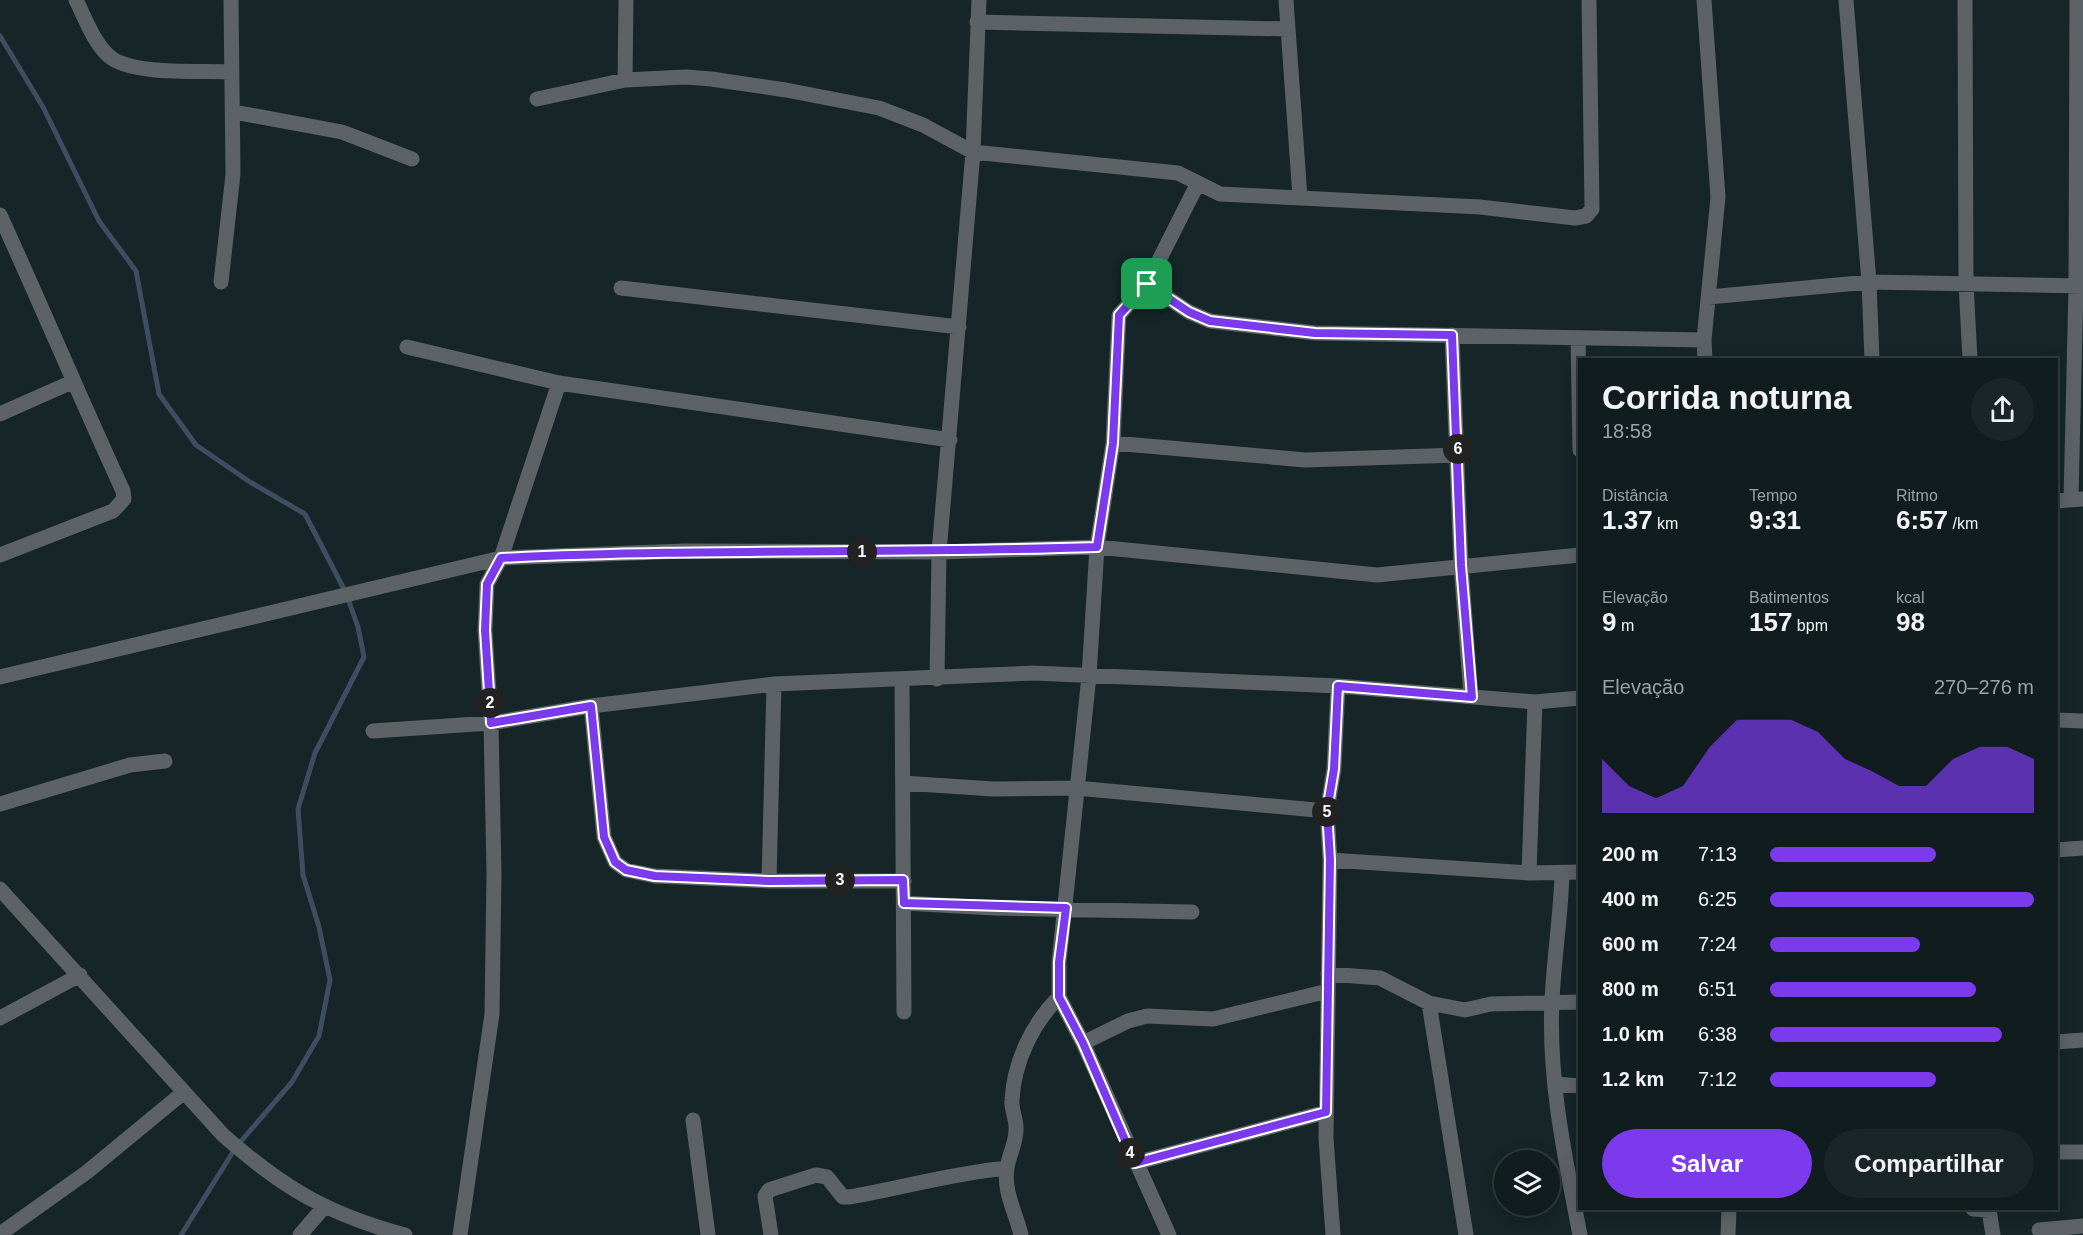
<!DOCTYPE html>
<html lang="pt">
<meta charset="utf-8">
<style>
:root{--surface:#101c1e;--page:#192527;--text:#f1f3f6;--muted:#9ca1a4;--line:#303a3c;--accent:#7c3aed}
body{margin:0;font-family:Arial,sans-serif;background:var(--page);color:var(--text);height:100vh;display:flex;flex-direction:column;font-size:22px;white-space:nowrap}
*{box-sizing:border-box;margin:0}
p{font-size:20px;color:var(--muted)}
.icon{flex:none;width:33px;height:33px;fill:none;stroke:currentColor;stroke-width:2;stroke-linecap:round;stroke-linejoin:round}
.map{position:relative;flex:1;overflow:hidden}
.drawer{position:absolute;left:1578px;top:358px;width:480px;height:852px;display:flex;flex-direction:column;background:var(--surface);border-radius:0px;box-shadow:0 3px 15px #0003,0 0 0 2px var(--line)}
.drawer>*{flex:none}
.buttons{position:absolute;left:1494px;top:1150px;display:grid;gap:12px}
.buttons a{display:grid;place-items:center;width:66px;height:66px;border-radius:50%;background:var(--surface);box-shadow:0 3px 15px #0003,0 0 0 2px var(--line);font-size:30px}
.pin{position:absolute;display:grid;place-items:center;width:51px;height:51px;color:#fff;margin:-26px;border-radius:12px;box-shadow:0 3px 9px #0006}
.km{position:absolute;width:30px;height:30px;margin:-15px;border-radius:50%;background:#222;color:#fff;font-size:16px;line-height:30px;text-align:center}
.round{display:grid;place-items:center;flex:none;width:63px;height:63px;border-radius:32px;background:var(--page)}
.overview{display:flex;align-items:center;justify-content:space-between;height:102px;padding:0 24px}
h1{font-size:33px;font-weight:600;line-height:45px}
.metrics{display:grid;grid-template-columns:repeat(3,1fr);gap:9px;height:102px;padding:6px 24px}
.metrics div{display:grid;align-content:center}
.metrics b{font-size:26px;font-weight:600}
.metrics small{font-size:16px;font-weight:400}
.metrics p{font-size:16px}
.chart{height:168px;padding:12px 24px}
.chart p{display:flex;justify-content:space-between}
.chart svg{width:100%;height:108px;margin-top:6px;fill:var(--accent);opacity:.7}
.cta{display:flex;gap:12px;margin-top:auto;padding:12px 24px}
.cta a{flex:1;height:69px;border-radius:36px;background:var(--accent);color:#fff;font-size:24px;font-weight:600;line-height:69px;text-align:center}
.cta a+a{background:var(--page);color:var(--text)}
ul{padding:0 24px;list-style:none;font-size:20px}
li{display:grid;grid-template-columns:96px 72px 1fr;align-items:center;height:45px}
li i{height:15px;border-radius:8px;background:var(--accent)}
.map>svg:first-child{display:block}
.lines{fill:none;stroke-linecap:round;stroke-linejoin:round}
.stream{stroke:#3e4e60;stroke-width:5}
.minor{stroke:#5c6266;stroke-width:15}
.route-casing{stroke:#fff;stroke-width:12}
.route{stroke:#7c3aed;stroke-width:8}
</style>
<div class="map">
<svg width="2083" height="1235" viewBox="0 0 2083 1235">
<rect width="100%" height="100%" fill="#152528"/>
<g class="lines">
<path class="stream" d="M0,36L43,107L99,221L136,271L159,394L196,445L250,482L305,514L346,593L358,627L364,657L315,753L298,809L303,875L319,927L330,980L319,1036L292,1082L236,1147L181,1235"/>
<path class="minor" d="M76,0C85,18 94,43 109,56C131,76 202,70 232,72
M1286,0L1300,197
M1704,0L1718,197L1704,340L1705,360
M1846,0L1869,282L1872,360
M1965,0L1966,283L1970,360
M977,22L1288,29
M625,80L626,0
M537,99L625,80L686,77L711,79L786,90L879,108L923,125L973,152L1178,173L1220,194L1480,207L1575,218L1586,216L1592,209L1589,0
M234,112L342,132L412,159
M1198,183L1147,284L1189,312L1210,321L1315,333L1704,340
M0,215C42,307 81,400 123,491L124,499L113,511L0,555
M221,282L233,174L231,0
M621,288L959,327
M1709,297L1869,282L2083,286
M1452,335L1461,565L1471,697
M1578,338L1580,450
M407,347L559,383L950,440
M0,414L72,382
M1113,443L1119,315L1147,284
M2071,499L2076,286L2077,0
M2056,501L2083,499
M0,677L501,558L684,551L939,552L1097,547L1377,575L1580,555
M937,679L939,552L973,152L979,0
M902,680L904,1012
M591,706L604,837L615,862L626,870L655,876L769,881H904
M2056,720L2083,721
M373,731L491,723L591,706L774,684L1033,673L1338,686L1535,702L1580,698
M903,783L993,789L1076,788L1327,811
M0,804L130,765L165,761
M2056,850L2083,848
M1330,860L1529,873L1580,872
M1529,873L1535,702
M1562,873C1561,915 1554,957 1552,1000C1548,1079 1565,1158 1580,1235
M769,881L774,684
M0,889L223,1135C283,1188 327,1214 405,1235
M904,903L994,908L1192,912
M1328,974L1380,978L1429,1003L1465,1010L1491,1004L1580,1002
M1429,1003L1466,1235
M0,1018L80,975
M2056,1042L2083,1040
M1083,1043L1128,1021L1147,1016L1213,1019L1328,991
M1555,1084L1580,1086
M693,1120L708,1235
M2056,1152H2083
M1135,1163L1326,1112
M1973,1209L1989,1210L1993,1235
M2039,1230L2083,1226
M0,1234L87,1172L184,1092
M300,1235L324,1207
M460,1235L492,1014L494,873L491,723L485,630L487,584L501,558L559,383
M771,1235L765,1196L769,1190L816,1175L827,1177L843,1197H849C902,1188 953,1173 1007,1168
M1021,1235C1016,1213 1003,1191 1007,1168C1009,1154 1017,1142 1016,1127C1016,1118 1011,1109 1012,1100C1014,1062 1032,1024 1059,997
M1169,1235L1083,1043L1059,997V962L1089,676L1097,547L1113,443L1305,460L1459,455
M1333,1235L1326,1138L1330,860L1327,811L1334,769L1338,686
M1728,1235L1729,1209"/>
</g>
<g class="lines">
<defs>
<path id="route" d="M1147,284L1189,312L1210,321L1315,333L1452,335L1461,565L1472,697L1338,686L1334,769L1327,811L1330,860L1326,1112L1135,1163L1083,1043L1059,997V962L1066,908L904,903L903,880L769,881L655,876L626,870L615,862L604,837L591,706L491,723L485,630L487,584L501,558C700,548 898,554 1097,547L1113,443L1119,315Z"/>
</defs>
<use href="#route" class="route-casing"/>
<use href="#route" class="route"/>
</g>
</svg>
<div class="buttons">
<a><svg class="icon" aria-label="layers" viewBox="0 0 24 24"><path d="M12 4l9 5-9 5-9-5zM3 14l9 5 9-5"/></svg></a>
</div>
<div class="pin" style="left:1147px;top:284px;background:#1e9e55"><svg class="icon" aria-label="arrive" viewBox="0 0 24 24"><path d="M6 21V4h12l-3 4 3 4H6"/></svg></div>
<b class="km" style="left:862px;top:552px">1</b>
<b class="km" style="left:490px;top:703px">2</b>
<b class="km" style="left:840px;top:880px">3</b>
<b class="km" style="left:1130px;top:1153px">4</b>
<b class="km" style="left:1327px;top:812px">5</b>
<b class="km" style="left:1458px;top:449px">6</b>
<section class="drawer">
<div class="overview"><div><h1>Corrida noturna</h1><p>18:58</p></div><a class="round"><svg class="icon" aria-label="share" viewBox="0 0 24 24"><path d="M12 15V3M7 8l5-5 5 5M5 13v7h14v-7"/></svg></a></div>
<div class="metrics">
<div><p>Distância</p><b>1.37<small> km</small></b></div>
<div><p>Tempo</p><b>9:31</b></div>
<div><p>Ritmo</p><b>6:57<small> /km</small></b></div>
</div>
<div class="metrics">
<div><p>Elevação</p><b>9<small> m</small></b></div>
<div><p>Batimentos</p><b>157<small> bpm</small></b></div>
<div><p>kcal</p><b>98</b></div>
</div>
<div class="chart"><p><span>Elevação</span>270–276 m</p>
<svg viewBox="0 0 160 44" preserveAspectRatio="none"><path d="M0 44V22L10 33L20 38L30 33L40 17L50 6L60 6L70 6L80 11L90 22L100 27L110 33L120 33L130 22L140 17L150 17L160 22V44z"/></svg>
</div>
<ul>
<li><b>200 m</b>7:13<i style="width:63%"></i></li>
<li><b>400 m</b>6:25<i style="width:100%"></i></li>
<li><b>600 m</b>7:24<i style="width:57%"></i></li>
<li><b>800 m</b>6:51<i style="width:78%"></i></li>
<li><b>1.0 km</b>6:38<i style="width:88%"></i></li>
<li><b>1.2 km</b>7:12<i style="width:63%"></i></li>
</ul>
<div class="cta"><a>Salvar</a><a>Compartilhar</a></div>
</section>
</div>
